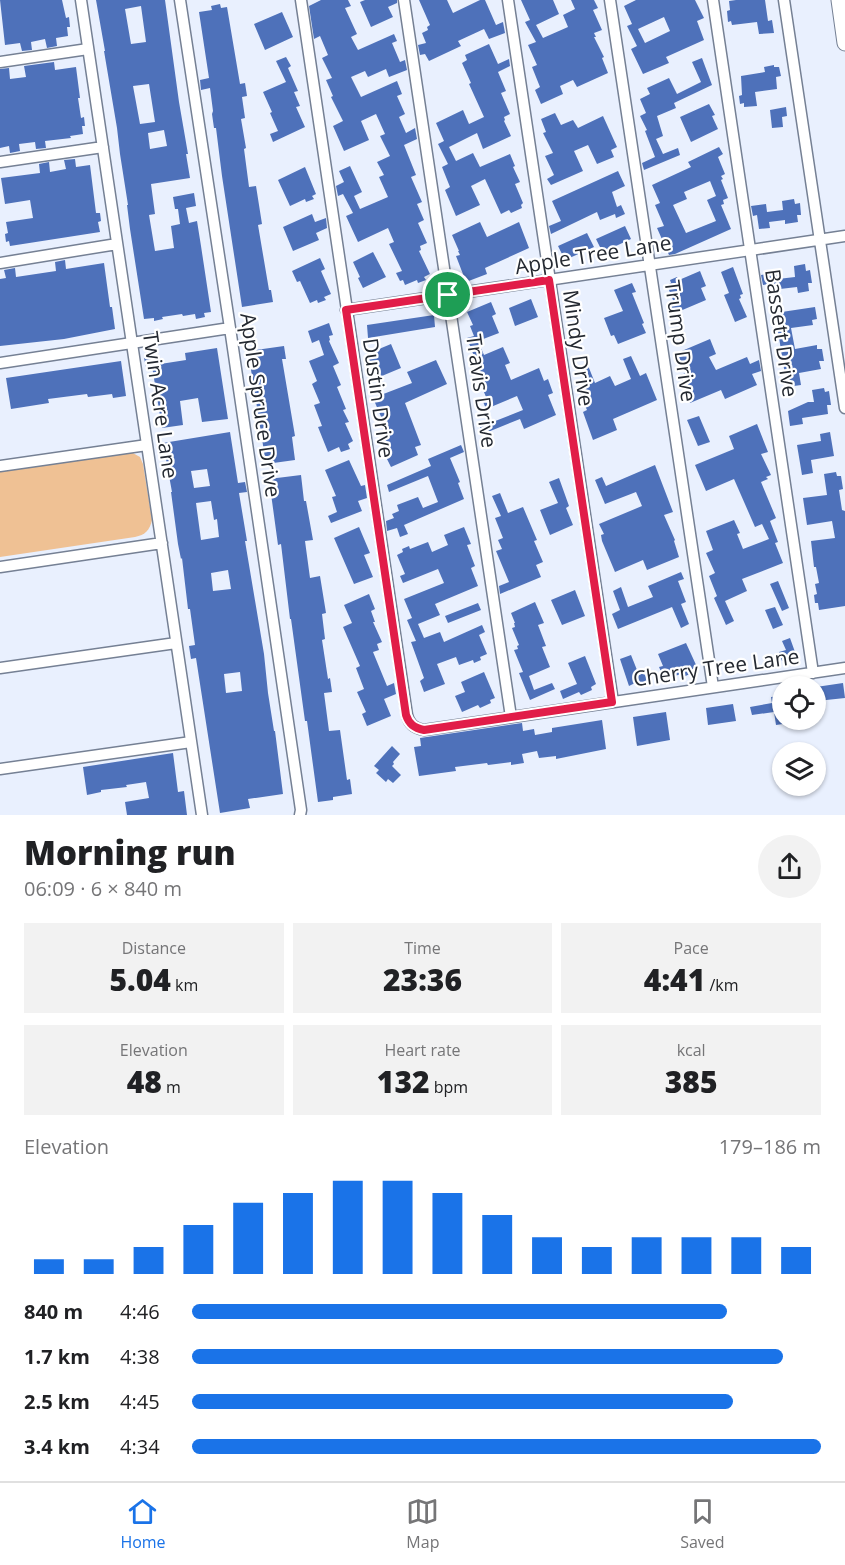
<!DOCTYPE html>
<meta charset="utf-8">
<style>
:root{--surface:#fff;--page:#f2f2f2;--text:#202124;--muted:#757577;--line:#e0e0e0;--accent:#1a73e8}
body{margin:0;font-family:"Open Sans",sans-serif;background:var(--page);color:var(--text);height:100vh;display:flex;flex-direction:column;font-size:22px;white-space:nowrap}
*{box-sizing:border-box;margin:0}
p{font-size:20px;color:var(--muted)}
.icon{flex:none;width:33px;height:33px;fill:none;stroke:currentColor;stroke-width:2;stroke-linecap:round;stroke-linejoin:round}
.map{position:relative;height:815px;overflow:hidden}
.details{display:flex;flex-direction:column;background:var(--surface);flex:1}
.details>*{flex:none}
.buttons{position:absolute;left:772px;top:676px;display:grid;gap:12px}
.buttons a{display:grid;place-items:center;width:54px;height:54px;border-radius:50%;background:var(--surface);box-shadow:0 2px 4px #0004;font-size:30px}
.pin{position:absolute;display:grid;place-items:center;width:51px;height:51px;color:#fff;margin:-26px;border:3px solid #fff;border-radius:50%;box-shadow:0 2px 6px #0007}
.round{display:grid;place-items:center;flex:none;width:63px;height:63px;border-radius:32px;background:var(--page)}
.head{display:flex;align-items:center;justify-content:space-between;height:102px;padding:0 24px}
h1{font-size:33px;font-weight:800;line-height:45px}
.figures{display:grid;grid-template-columns:repeat(3,1fr);gap:9px;height:102px;padding:6px 24px}
.figures div{display:grid;align-content:center;border-radius:0px;background:var(--page);text-align:center}
.figures b{font-size:30px;font-weight:800}
.figures small{font-size:16px;font-weight:400}
.figures p{font-size:16px}
.chart{height:168px;padding:12px 24px}
.chart p{display:flex;justify-content:space-between}
.chart svg{width:100%;height:108px;margin-top:6px;stroke:var(--accent);stroke-width:6}
ul{padding:0 24px;list-style:none;font-size:20px}
li{display:grid;grid-template-columns:96px 72px 1fr;align-items:center;height:45px}
li i{height:15px;border-radius:8px;background:var(--accent)}
.tab-bar{display:flex;justify-content:space-around;align-items:center;height:84px;border-top:2px solid var(--line);background:var(--surface);font-size:16px;color:var(--muted)}
.tab-bar a{display:grid;justify-items:center;gap:3px}
.tab-bar .current{color:var(--accent)}
.map>svg:first-child{display:block}
.green{fill:#efc194}
.building{fill:#4e71ba;fill-rule:evenodd}
.lines{fill:none;stroke-linecap:round;stroke-linejoin:round}
.minor-casing{stroke:#758094;stroke-width:13}
.secondary-casing{stroke:#758094;stroke-width:17}
.minor{stroke:#fff;stroke-width:10}
.secondary{stroke:#fff;stroke-width:15}
.route-casing{stroke:#fff;stroke-width:12}
.route{stroke:#e11d48;stroke-width:8}
.labels{text-anchor:middle;dominant-baseline:central;stroke-width:4.5;stroke-linejoin:round;paint-order:stroke}
.street-label{font-size:21px;fill:#242931;stroke:#fff}
</style>
<div class="map">
<svg width="845" height="815" viewBox="0 0 845 815">
<rect width="100%" height="100%" fill="#e9f0fe"/>
<path class="green" d="M131,452L140,457L143,464L152,520C150,530 145,535 135,537L0,557V470Z"/>
<path class="building" d="M0,0H62L66,18L69,17L70,27H67L68,36L56,38L57,46L47,48L45,39L31,42L32,50L22,51L20,43L5,45Z
M96,0H165L179,102L188,154H186L190,178L151,184L155,214L149,215L155,251L174,248L171,226L180,224L178,209H175L173,197L194,193L196,206L186,208L189,223L197,221L201,246L211,312L204,313L205,317L196,319L195,314L183,316L182,314L162,317L163,319L154,321V318L144,319L130,229L127,205H128L120,154L117,128L104,51H105ZM141,6L146,42L131,44L125,9ZM149,84L155,122L140,124L133,86ZM164,130L167,146L150,149L148,133Z
M321,0H348L351,6L345,8L357,34L351,37L358,50L394,34L397,41L392,43L400,62L405,60L407,70L389,77L386,69L368,77L365,71L351,77L361,97L397,81L402,94L397,96L405,114L399,117L406,133L415,128L417,139L404,145L416,175L411,177L422,202L417,204L424,220L418,223L427,243L420,246L421,250L419,251L430,274L424,277L426,280L418,283L417,280L405,285L403,280L400,281L396,273L402,271L389,244L394,242L388,228L358,242L346,216L353,213L343,194L338,196L336,186L344,182L339,171L350,166L362,192L354,196L360,209L388,197L379,177L384,175L377,162L390,156L380,136L385,134L376,114L361,121L369,140L344,151L333,126L343,121L331,97L333,96L326,80L332,78L322,58L328,55L320,36L314,39L309,6Z
M365,0H397V3L388,7L393,17L371,27L360,2Z
M419,0H447L453,13L480,0H485L496,25L503,22L505,33L489,39L484,29L458,41L461,46L429,61L425,54L420,55L418,45L426,43L422,33L428,30L427,27L430,25Z
M521,0H553L559,14L536,25L543,38L568,27L563,15L575,9L571,0H594L598,8L593,10L602,30L594,33L596,37H594L604,57L602,58L608,73L577,87L573,80L560,86L563,94L541,104L535,90L540,87L532,67L537,65L528,45L536,42L525,22L530,20Z
M636,0H695L704,18L697,21L704,40L666,57L669,63L643,74L631,49L637,46L627,26L632,24L624,6ZM664,17L670,31L645,43L638,29Z
M736,0H765L768,21L772,20L774,33L759,34L757,22L732,25L731,21L728,22L727,11L730,10L729,1Z
M220,4L221,8L227,7L240,84L245,83L247,96L242,97L245,118L241,119L246,148L244,149L249,187L256,186L262,224L258,225L269,290H271L273,302L242,307L222,176L216,128H214L212,114L213,111L210,88L201,90L200,80L209,78L199,12L212,10L211,6Z
M282,12L293,37L265,50L254,24Z
M489,44L498,64L509,59L510,66L498,72L506,91L501,93L510,114L504,117L505,120L504,121L511,136L483,149L477,133L449,147L456,161L473,153L480,167L510,154L515,166L513,167L520,182L515,184L523,203L521,205L522,208L511,213L509,210L501,214L485,179L471,186L480,205L456,216L445,190L450,187L442,167L448,164L438,144L444,141L436,123L463,110L469,124L484,117L469,84L471,83L462,63L467,60L465,55Z
M286,57L291,66L288,68L298,91L294,92L300,106L296,107L305,127L273,142L270,134L278,131L270,113L272,112L263,92L286,82L276,61Z
M702,58L712,85L674,103L676,108L657,116L663,136L656,139L663,154L678,148L680,155L644,170L642,163L655,157L645,131L647,130L640,116L646,113L640,99L650,94L647,88L669,78L677,94L701,82L692,62Z
M54,62L55,70L76,67L80,98H78L81,118L84,117L85,126H82L83,134L70,136L71,138L45,141L46,148L36,149L35,142L19,144L20,151L10,153L9,146L0,148V69L9,68L10,79L26,77L24,66Z
M774,65V67H779L781,76L776,77L777,89L755,92L757,106L744,107V103L740,104L739,96L742,95L741,76L765,72L764,67Z
M709,104L715,115L712,116L718,129L691,142L680,117Z
M786,107L787,116L782,117L783,127L772,128L770,110Z
M555,113L561,125L573,120L578,128L603,116L617,147L611,150L614,157L597,164L588,145L574,151L583,171L551,185L547,179L554,175L545,156L553,153L543,133L546,132L541,119Z
M719,147L723,154L718,157L725,174L721,176L723,179L721,180L728,198L723,200L724,204L721,205L731,229L675,254L669,255L657,228L664,226L655,205L660,203L652,185L691,167L688,162ZM710,181L716,196L707,200L716,221L686,233L673,205L687,199L684,192Z
M75,159L76,167L90,165L96,213H100L101,221L98,222L100,232L10,246L9,241L6,242L5,234L8,233L6,222L33,218L30,200L5,204L1,178L40,173L39,164L49,162L50,172L66,169L64,160Z
M305,167L316,194L312,196L314,199L306,202L305,199L290,206L278,180Z
M618,171L625,186L612,192L617,207L621,205L625,214L616,218L615,214L600,220L597,212L551,234L549,226L561,221L552,201Z
M794,199L795,204L800,203L801,215H797L798,222L785,224V220L769,222L770,228L759,229L757,215L753,216L751,206L766,204L767,212L783,210L782,201Z
M312,214L315,222L326,218L327,228L316,233L319,240L293,251L283,227Z
M480,222L487,237L519,222L529,248L485,268L487,274L466,282L456,256L460,255L458,251H459L452,235Z
M625,226L631,239L605,251L604,248L601,249L596,239Z
M587,233L594,247L565,260L558,246Z
M373,252L386,277L363,288L358,278L360,277L353,262Z
M320,258L325,269L321,271L331,294L324,297L326,300L318,303L317,300L310,303L300,281L297,282L292,271Z
M65,260L66,269L104,263L110,307H112L115,329L64,339L0,346V279L6,278L4,270L15,268L16,277L56,271L55,262Z
M805,264L806,271L810,270L812,283H808L809,291L798,293L797,287L780,289V293L770,294L769,284L763,285L761,275L777,272L778,279L795,277L794,266Z
M733,267L743,294L740,295L741,298L739,299L747,317L735,322L724,295L729,293L721,272Z
M700,271L706,286L701,288L706,300L673,314L670,307L675,305L667,285L671,283L670,280L677,277L679,280Z
M632,283L636,292L632,293L644,323L642,324L646,333L618,344L614,335L611,336L604,318L623,311L614,290Z
M531,299L538,317L515,326L509,308Z
M491,302L496,314L492,316L499,333L478,341L484,355L503,347L510,363L505,365L511,380L539,368L544,381L548,379L553,393L548,395L556,415L524,429L520,419L483,434L480,427L523,410L517,396L486,409L482,399L486,397L471,360L475,359L467,338L474,336L470,326L473,325L467,312Z
M815,307L817,319L812,320L813,325L791,328L795,349L817,345V349H822L824,361H819L821,369L799,373L801,385L787,387L775,313Z
M434,315L435,327L368,338L367,325Z
M329,323L333,335L329,336L330,340L329,341L339,363L333,366L341,385L337,387L346,409L343,410L349,422L345,423L353,441L348,444L350,449L341,452L339,447L328,452L318,427L322,426L314,405L320,403L312,384L317,381L309,361L324,355L319,340L312,343L308,331Z
M710,339L716,354L709,357L716,370L747,357L750,364L759,360L761,371L752,374L757,385L725,399L721,390L690,403L680,375L686,373L677,353Z
M391,344L401,368L377,378L367,354Z
M284,346L286,359H282L295,436L292,437L295,460L266,464L248,351Z
M217,348L228,419L202,422L198,398L180,401L183,425L162,428L152,366L146,367L144,358L153,356L154,365L186,360L185,353Z
M631,356L640,376L646,373L657,400L613,419L617,430L593,440L583,412L587,410L578,390L588,386L580,366L587,363L595,383L610,376L615,386L631,379L623,359Z
M436,360L447,384L405,403L421,445L415,447L418,455L391,467L386,457L391,455L383,435L388,433L373,398L412,383L407,372Z
M121,361L126,396L113,398L112,394L88,397L87,394L48,399L49,403L11,409L6,378Z
M824,388L825,392L829,391L831,405H827L828,414L802,418L803,424L790,426L788,411L808,402H814L812,390Z
M699,416L710,442L698,446L687,420Z
M757,424L768,452L761,454L771,475L766,477L768,479L761,482L776,518L770,521L778,542L775,543L783,563L742,579L747,591L725,601L734,621L726,625L714,598L717,596L709,576L715,573L706,553L713,550L706,531L734,520L740,533L737,534L743,549L769,539L762,524L755,527L734,479L706,491L695,465L734,449L729,436Z
M230,432L238,483L245,482L247,492L239,493L247,541H245L264,654L268,693L274,731H275L283,794L248,799L250,808L220,813L196,658L191,659L189,646L195,645L190,609H188L182,558L181,559L178,544L171,492H172L163,443ZM207,469L210,486L194,488L191,471ZM211,501L214,520L217,519L219,537L201,540L196,503ZM228,570L231,589L213,591L211,573ZM240,672L242,691L226,693L224,674Z
M830,432L834,456L811,460L813,473L802,475L797,445L821,441L820,434Z
M461,445L464,452L450,458L460,482L458,483L464,499L404,525L408,534L400,537L397,528L387,531L386,521L394,518L392,514L399,511L397,505L418,497L423,508L438,502L428,476L389,492L387,485L431,466L428,459Z
M349,460L361,486L365,485L367,498L358,501L362,511L331,523L328,516L337,512L332,497L336,496L325,470Z
M655,465L673,512L664,515L675,540L674,541L679,557L647,570L643,560L615,572L602,541L601,535L604,534L599,524L642,506L636,492L605,504L595,480L602,477L606,486Z
M836,472L837,476H841L843,489L839,490L842,510L845,511V606L819,610L818,603H815L814,595L817,594L815,584L819,583L816,567H814L811,541L835,538L832,521L807,525L803,498L827,495L824,474Z
M301,475L304,501H306L313,540L305,541L310,578L320,576L326,613L322,614L325,639L322,640L328,679L330,678L332,692L324,693L329,731L340,730L347,780L350,779L352,794L333,797V800L318,802L307,721H305L291,619H290L281,544L278,545L269,479Z
M559,478L569,506L566,508L573,525L550,535L540,510L558,503L549,482Z
M500,493L508,513L523,507L537,540L534,541L543,562L536,565L541,577L500,594L499,586L509,582L496,551L502,549L498,540L503,538L495,518L501,516L492,496Z
M359,527L370,553L364,555L373,577L354,584L334,538Z
M464,527L471,544L467,545L475,566L471,568L478,586L435,604L440,615L418,624L424,638L440,632L444,642L482,625L485,632L479,635L487,654L480,657L481,660L474,663L473,660L459,665L456,657L437,664L445,684L424,692L420,681L424,678L411,642L416,641L407,620L412,618L404,599L444,583L438,569L403,583L400,576L405,574L397,555L403,552L402,549L409,546L410,549L428,542L432,552L448,545L444,535Z
M681,572L684,579L678,581L686,602L681,604L689,624L681,628L672,607L618,629L612,614L620,610L613,591L621,587L628,607L653,597L648,586Z
M778,581L789,608L782,611L770,584Z
M575,590L585,616L562,625L551,600Z
M369,594L375,609L371,611L375,622H373L382,642L377,644L379,650L373,652L387,686L394,683L396,694L384,699L391,716L367,726L362,714L366,712L357,692L364,689L356,668L360,666L343,627L352,623L344,605Z
M535,602L544,623L538,625L546,646L542,647L550,667L529,676L534,690L552,683L555,689L530,700L519,673L523,672L514,650L518,649L517,646L519,645L512,628L515,627L514,623H515L511,613Z
M478,603L481,610L448,623L445,616Z
M775,607L783,625L773,629L765,610Z
M790,638L795,652L791,654L792,657L782,661L779,652L786,650L782,641Z
M686,643L697,667L689,671L690,674L681,678L680,674L665,681L659,667L663,666L658,654Z
M631,655L639,675L644,673L648,681L638,685L637,682L629,686L620,659Z
M585,656L596,684L591,687L592,690L581,695L579,692L563,699L560,691L577,684L568,663Z
M484,672L495,698L490,700L491,703L480,708L478,705L462,712L455,696L465,692L461,682Z
M843,683L845,698L817,701L816,687Z
M783,696V724L776,725L774,712L752,715L750,707L772,703L771,697Z
M733,704L736,721L708,725L706,708Z
M666,712L670,740L637,746L633,717Z
M602,720L606,749L556,759V756L539,758L537,751L522,754L524,763L511,765V762L488,765L487,763L455,767L456,771L419,776L414,747L421,746L420,738L522,723L523,731L534,729L535,735L552,732V728Z
M392,746L400,754L393,762L394,764L392,766L401,775L393,783L388,779L386,782L376,773L379,770L374,766Z
M173,753L178,792L184,791L187,815H127L125,802L149,798L146,782L126,785L127,787L101,790V792L87,795L83,767Z"/>
<g class="lines">
<defs>
<path id="minor" d="M81,0L202,815
M180,0L230,328L301,810L300,815
M301,0L407,715C409,724 414,728 424,730L845,668
M404,0L511,717
M508,0L613,702
M610,0L713,687
M713,0L813,673
M784,0L845,408
M0,62L88,49
M0,162L103,147
M0,263L117,244
M346,310L845,236
M0,363L230,328
M0,466L147,445
M0,567L162,543
M0,668L176,643
M0,769L191,742"/>
<path id="secondary" d="M839,0L845,43"/>
</defs>
<use href="#minor" class="minor-casing"/>
<use href="#secondary" class="secondary-casing"/>
<use href="#minor" class="minor"/>
<use href="#secondary" class="secondary"/>
</g>
<g class="lines">
<defs>
<path id="route" d="M549,280L612,702L424,730C414,728 409,724 406,715L346,310Z"/>
</defs>
<use href="#route" class="route-casing"/>
<use href="#route" class="route"/>
</g>
<g class="labels">
<g class="street-label">
<text transform="translate(593 254) rotate(-9)">Apple Tree Lane</text>
<text transform="translate(782 333) rotate(82)">Bassett Drive</text>
<text transform="translate(681 341) rotate(82)">Trump Drive</text>
<text transform="translate(579 348) rotate(82)">Mindy Drive</text>
<text transform="translate(482 391) rotate(82)">Travis Drive</text>
<text transform="translate(379 398) rotate(82)">Dustin Drive</text>
<text transform="translate(161 405) rotate(82)">Twin Acre Lane</text>
<text transform="translate(261 405) rotate(82)">Apple Spruce Drive</text>
<text transform="translate(716 667) rotate(-8)">Cherry Tree Lane</text>
</g>
</g>
</svg>
<div class="buttons">
<a><svg class="icon" aria-label="locate" viewBox="0 0 24 24"><circle cx="12" cy="12" r="6"/><path d="M12 2v4M12 18v4M2 12h4M18 12h4"/></svg></a>
<a><svg class="icon" aria-label="layers" viewBox="0 0 24 24"><path d="M12 4l9 5-9 5-9-5zM3 14l9 5 9-5"/></svg></a>
</div>
<div class="pin" style="left:448px;top:295px;background:#1e9e55"><svg class="icon" aria-label="arrive" viewBox="0 0 24 24"><path d="M6 21V4h12l-3 4 3 4H6"/></svg></div>
</div>
<section class="details">
<div class="head"><div><h1>Morning run</h1><p>06:09 · 6 × 840 m</p></div><a class="round"><svg class="icon" aria-label="share" viewBox="0 0 24 24"><path d="M12 15V3M7 8l5-5 5 5M5 13v7h14v-7"/></svg></a></div>
<div class="figures">
<div><p>Distance</p><b>5.04<small> km</small></b></div>
<div><p>Time</p><b>23:36</b></div>
<div><p>Pace</p><b>4:41<small> /km</small></b></div>
</div>
<div class="figures">
<div><p>Elevation</p><b>48<small> m</small></b></div>
<div><p>Heart rate</p><b>132<small> bpm</small></b></div>
<div><p>kcal</p><b>385</b></div>
</div>
<div class="chart"><p><span>Elevation</span>179–186 m</p>
<svg viewBox="0 0 160 44" preserveAspectRatio="none"><path d="M5 44V38M15 44V38M25 44V33M35 44V24M45 44V15M55 44V11M65 44V6M75 44V6M85 44V11M95 44V20M105 44V29M115 44V33M125 44V29M135 44V29M145 44V29M155 44V33"/></svg>
</div>
<ul>
<li><b>840 m</b>4:46<i style="width:85%"></i></li>
<li><b>1.7 km</b>4:38<i style="width:94%"></i></li>
<li><b>2.5 km</b>4:45<i style="width:86%"></i></li>
<li><b>3.4 km</b>4:34<i style="width:100%"></i></li>
</ul>
</section>
<nav class="tab-bar">
<a class="current"><svg class="icon" aria-label="home" viewBox="0 0 24 24"><path d="M3 11l9-7 9 7M6 9v11h12V9"/></svg>Home</a>
<a><svg class="icon" aria-label="map" viewBox="0 0 24 24"><path d="M3 6l6-2 6 2 6-2v14l-6 2-6-2-6 2zM9 4v14M15 6v14"/></svg>Map</a>
<a><svg class="icon" aria-label="saved" viewBox="0 0 24 24"><path d="M7 4h10v16l-5-4-5 4z"/></svg>Saved</a>
</nav>
